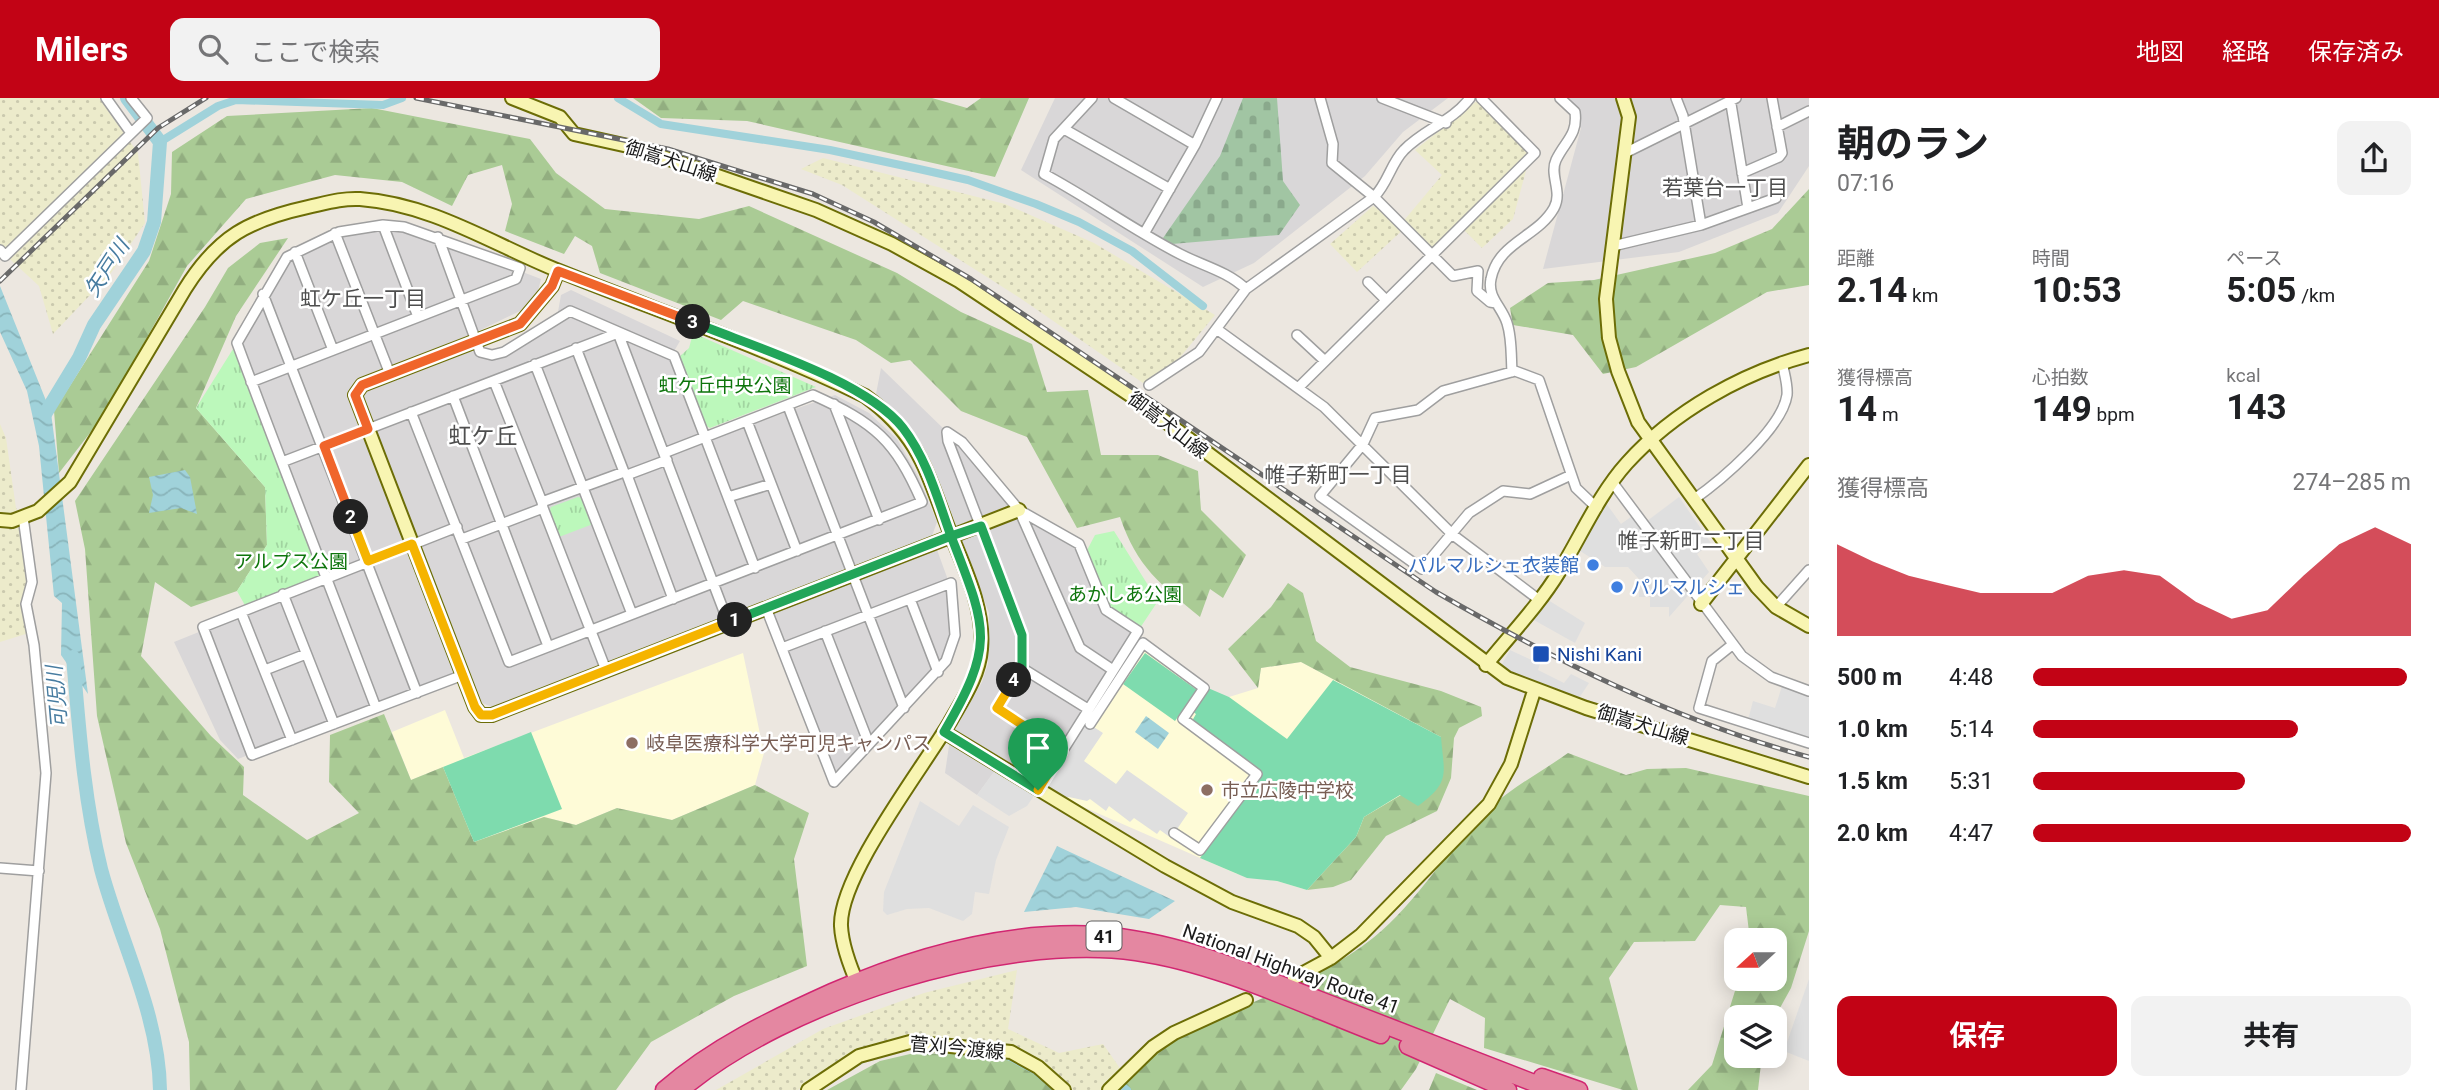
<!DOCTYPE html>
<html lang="ja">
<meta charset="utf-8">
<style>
:root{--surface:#fff;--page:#f2f2f2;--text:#202124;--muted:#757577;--accent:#c20315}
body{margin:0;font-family:Roboto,"Noto Sans JP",sans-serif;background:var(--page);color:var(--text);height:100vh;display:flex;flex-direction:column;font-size:26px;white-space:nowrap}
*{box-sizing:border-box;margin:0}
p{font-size:23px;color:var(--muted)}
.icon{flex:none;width:38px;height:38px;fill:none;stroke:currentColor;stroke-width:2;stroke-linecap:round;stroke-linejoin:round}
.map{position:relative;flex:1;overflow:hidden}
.panel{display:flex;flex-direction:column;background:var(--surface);width:630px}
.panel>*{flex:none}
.needle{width:46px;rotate:249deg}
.fabs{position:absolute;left:1724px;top:830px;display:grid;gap:14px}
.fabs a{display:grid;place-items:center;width:63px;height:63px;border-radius:14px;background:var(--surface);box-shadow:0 4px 18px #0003;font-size:35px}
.pin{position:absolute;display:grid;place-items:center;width:60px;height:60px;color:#fff;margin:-72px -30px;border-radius:50% 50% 50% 0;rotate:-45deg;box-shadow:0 0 7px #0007}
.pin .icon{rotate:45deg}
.km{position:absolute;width:35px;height:35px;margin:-18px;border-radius:50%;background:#222;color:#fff;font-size:19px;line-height:35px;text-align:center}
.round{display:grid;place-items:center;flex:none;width:74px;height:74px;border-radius:14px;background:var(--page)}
.headline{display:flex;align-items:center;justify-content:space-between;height:119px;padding:0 28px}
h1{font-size:38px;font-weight:700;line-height:52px}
.figures{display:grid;grid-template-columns:repeat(3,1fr);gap:10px;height:119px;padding:7px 28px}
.figures div{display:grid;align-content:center}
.figures b{font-size:35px;font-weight:700}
.figures small{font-size:19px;font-weight:400}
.figures p{font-size:19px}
.chart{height:196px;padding:14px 28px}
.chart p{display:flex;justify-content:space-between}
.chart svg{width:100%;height:126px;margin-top:7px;fill:var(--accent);opacity:.7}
.cta{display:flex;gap:14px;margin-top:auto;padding:14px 28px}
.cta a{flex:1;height:80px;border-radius:14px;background:var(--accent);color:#fff;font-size:28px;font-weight:700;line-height:80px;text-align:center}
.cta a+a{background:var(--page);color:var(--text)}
ul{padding:0 28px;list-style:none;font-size:23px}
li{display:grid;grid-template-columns:112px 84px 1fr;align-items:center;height:52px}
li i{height:18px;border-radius:9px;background:var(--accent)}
header{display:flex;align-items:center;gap:42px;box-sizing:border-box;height:98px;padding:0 35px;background:var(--accent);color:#fff}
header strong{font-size:33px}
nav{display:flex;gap:38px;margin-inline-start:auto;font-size:24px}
.search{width:490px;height:63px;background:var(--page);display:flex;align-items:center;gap:18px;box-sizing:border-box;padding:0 24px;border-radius:14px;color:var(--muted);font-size:26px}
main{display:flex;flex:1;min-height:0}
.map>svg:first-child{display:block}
.residential{fill:#d9d7d8}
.education{fill:#fefbd7}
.farmland{fill:url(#farmland-dots)}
.forest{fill:url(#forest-firs)}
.cemetery{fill:url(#cemetery-stones)}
.park{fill:url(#park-tufts)}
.pitch{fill:#7edbae}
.parking{fill:#dfdfdf}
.water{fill:url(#water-waves)}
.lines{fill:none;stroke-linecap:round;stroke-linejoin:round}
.stream{stroke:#a0d2da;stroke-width:2.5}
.canal{stroke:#a0d2da;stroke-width:8}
.river{stroke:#a0d2da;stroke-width:14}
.street-casing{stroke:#9f9f9f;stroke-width:12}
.secondary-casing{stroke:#6c6d06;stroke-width:16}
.highway-casing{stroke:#d12671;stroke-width:19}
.street{stroke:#fff;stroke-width:9}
.secondary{stroke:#f8f5b2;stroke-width:12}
.highway{stroke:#e487a1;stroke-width:16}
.rail-casing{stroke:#696969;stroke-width:5}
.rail{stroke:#fff;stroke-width:2.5;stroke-dasharray:8;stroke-linecap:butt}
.split-1-casing{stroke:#fff;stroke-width:14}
.split-2-casing{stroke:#fff;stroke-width:14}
.split-3-casing{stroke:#fff;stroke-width:14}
.split-4-casing{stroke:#fff;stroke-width:14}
.split-5-casing{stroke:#fff;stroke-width:14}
.split-1{stroke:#22a559;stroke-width:9}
.split-2{stroke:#f5b400;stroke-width:9}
.split-3{stroke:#f0652b;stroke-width:9}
.split-4{stroke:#22a559;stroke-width:9}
.split-5{stroke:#f5b400;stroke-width:9}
.shop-dot{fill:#3f7fe0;stroke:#fff;stroke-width:2.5}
.transit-dot{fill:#1a4fb4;stroke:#fff;stroke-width:2.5}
.education-dot{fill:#8d6e63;stroke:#fff;stroke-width:2.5}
.labels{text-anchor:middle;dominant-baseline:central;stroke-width:5;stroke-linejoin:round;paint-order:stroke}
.shield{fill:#fff;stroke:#5f5f5f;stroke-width:2}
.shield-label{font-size:18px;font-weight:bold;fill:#1b1b1b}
.street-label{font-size:19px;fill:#1b1b1b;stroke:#fff}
.park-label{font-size:19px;fill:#0e750c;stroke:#fff}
.shop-label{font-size:19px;fill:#366cbe;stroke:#fff;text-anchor:end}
.transit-label{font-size:19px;fill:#164399;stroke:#fff;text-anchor:start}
.education-label{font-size:19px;fill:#785e54;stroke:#fff;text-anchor:start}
.neighbourhood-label{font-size:21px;fill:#4e4e4e;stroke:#fff}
.water-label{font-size:21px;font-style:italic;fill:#477ca0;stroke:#fff}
.quarter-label{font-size:23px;fill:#4e4e4e;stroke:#fff}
</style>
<header>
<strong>Milers</strong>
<div class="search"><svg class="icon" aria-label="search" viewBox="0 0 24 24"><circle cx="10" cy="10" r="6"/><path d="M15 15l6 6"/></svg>ここで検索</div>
<nav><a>地図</a><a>経路</a><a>保存済み</a></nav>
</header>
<main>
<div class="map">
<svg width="1809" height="992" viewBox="0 0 1809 992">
<defs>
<pattern id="farmland-dots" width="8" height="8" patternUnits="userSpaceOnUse" patternTransform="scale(1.75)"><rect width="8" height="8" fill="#ecebcb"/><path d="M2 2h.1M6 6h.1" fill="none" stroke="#cac9ae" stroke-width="1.8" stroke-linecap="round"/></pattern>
<pattern id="forest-firs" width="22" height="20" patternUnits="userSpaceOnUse" patternTransform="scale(1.75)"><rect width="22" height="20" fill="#aacb95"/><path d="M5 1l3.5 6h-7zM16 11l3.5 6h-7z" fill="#92ae80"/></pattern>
<pattern id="cemetery-stones" width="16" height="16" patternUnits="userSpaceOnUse" patternTransform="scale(1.75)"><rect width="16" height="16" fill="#a1c5a3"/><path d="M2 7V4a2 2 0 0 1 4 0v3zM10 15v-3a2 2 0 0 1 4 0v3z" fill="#8aa98c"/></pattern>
<pattern id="park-tufts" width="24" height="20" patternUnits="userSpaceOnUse" patternTransform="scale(1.75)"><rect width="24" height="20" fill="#bcf8bb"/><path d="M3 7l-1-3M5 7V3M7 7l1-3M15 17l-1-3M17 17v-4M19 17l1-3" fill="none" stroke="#a1d4a0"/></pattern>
<pattern id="water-waves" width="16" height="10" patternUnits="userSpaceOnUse" patternTransform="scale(1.75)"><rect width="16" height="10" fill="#a0d2da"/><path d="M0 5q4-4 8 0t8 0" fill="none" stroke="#89b4ba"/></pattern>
</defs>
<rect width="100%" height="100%" fill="#ece7e0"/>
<path class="residential" d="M1055,0H1448L1403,34L1365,78L1254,165L1203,189L1021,72Z
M1556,0H1809V68L1778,115L1679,154L1543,171L1581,30Z
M393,131L432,140L541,181L538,193L520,213L466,239L471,253L478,256L491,262L505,258L556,225L561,197L571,192L680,243L670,260L704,343L835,297L869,315L897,341L918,378L937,424L932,438L948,482L953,521L950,543L943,561L840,673L833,672L768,501L492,609L480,604L468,571L238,661L220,642L174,544L321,485L327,468L241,247L242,241L286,163L348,134Z
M881,270L947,334L1019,412L1079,446L1138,533L1038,692L998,669L977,697L945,675L950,641L982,584L988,566L989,515L931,364L909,327L876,296Z"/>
<path class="education" d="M1141,541L1216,596L1229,599L1258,590L1261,570L1301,564L1441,639L1418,708L1356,739L1307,792L1277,783L1237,776L1063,700L1046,685Z
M743,555L764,655L755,687L672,722L617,710L576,727L544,719L474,744L443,669L411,682L392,634L445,612L464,660Z"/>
<path class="farmland" d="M0,0H99L138,55L145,125L111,175L53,236L39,188L0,152Z
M1478,2L1531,54L1513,121L1482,150L1459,127L1429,153L1406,129L1357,174L1330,146L1373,108L1401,126L1442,77L1415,52Z
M823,60L1005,106L1094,145L1215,217L1177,263L1143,285L1020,200L842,87L801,71Z
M0,326L6,340L16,410L23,419L32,484L26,506L32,534L0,544Z
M1017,872L1008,931L1059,955L1103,946L1124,976L1111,992H1064L1014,956L1011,948L902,940L871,948L846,960L798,992H716L823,931L924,895Z"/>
<path class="forest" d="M633,0H932L967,10L981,0H1029L995,79L747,23L661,20Z
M372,10L530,41L556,75L605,111L699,121L749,108L897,175L961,214L1032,246L1047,294L1088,292L1101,357H1158L1198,373L1201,412L1246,457L1223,500L1210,491L1200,519C1160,486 1137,469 1120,419L1077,430L1027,339L961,313L910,262L891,265L856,242L743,203L721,222L600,175L592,148L575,138L564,156L505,133L512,106L502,67L468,77L452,108L402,84L335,77L246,101L187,168L103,318L59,375L54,313L149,163L171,96L172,54L227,18Z
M1809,91V187L1767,194L1636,269L1603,276L1573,237L1513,227L1510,210L1548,185L1594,182L1715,155L1772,131Z
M288,140L236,218L196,310L265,389L267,447L237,493L191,509L155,484L141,558L211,638L244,669L243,697L307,742L359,715L329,684L330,637L384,616L411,682L443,669L474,744L544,719L576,727L617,710L672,722L755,687L809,715L794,761L807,868L734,898L651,944L616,992H190L189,944L160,831L126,745L97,618L85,451L75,403L205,209L228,170L260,145Z
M1288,485L1303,495L1316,543L1350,569L1441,593L1481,609L1482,618L1459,630L1454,640L1451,680L1437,713L1386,738L1351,782L1333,789L1307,792L1356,739L1364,719L1401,697L1441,639L1301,564L1261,570L1258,590L1228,551L1271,509Z
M1568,655L1626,677L1647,671L1686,670L1809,698V833L1791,890L1775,919H1736V957H1762L1758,992H1688L1712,967L1739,880H1774V842H1750L1746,809L1720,807L1695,843L1634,844L1609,880L1638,992H1623L1484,950L1485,920L1450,901L1416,971L1401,992H1120C1130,981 1140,966 1153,957C1220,908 1307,893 1373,840C1419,803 1447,750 1490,710C1512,689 1543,673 1568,655Z
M1011,954L1064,992H827L880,963L910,956Z
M1436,975L1477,992H1429Z"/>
<path class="cemetery" d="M1243,0H1277L1283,83L1300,107L1279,137L1172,146L1163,140L1220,58Z"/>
<path class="park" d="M693,235L816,289L710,330L706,328L678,260L689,250Z
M233,251L251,284L327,479L247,511L237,493L267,447L265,389L196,310Z
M578,399L584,401L593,426L559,439L549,415L551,409Z
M1114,433L1158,503L1138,533L1106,512L1085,456L1095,437Z"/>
<path class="pitch" d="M1145,555L1197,592L1175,623L1123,586Z
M1333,582L1441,639C1444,676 1451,684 1418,708L1400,697L1364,719L1356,739L1307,792L1277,783L1247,780L1200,760L1261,675L1192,623L1196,616L1192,613L1208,590L1229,599L1287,641Z
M531,634L562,711L474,744L443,669Z"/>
<path class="parking" d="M1679,399L1711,445L1697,456L1709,474L1669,519V509H1650V499H1639V481L1628,469H1605L1574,449L1603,401L1621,426L1635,416L1643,426Z
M1548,502L1585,525L1575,545L1532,521Z
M1510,552L1540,566L1538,572L1564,585L1571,576L1589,585L1579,600L1529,582L1501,568Z
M1783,585L1809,593V645L1747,626L1753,603L1775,610Z
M1086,624L1103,635L1084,663L1116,686L1127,672L1188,715L1171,740L1160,732L1157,736L1134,720L1130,724L1109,708L1106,713L1090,701L1087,703L1069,699L1063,700L1048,691L1046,685Z
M998,668L1038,692L1027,708L1009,718L977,697Z
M920,703L959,728L973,707L1009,729L996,762L989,796L975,794L972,816L963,823L929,810L907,811L887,817L883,813L884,794Z
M1809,881V963L1784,953Z"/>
<path class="water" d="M0,188L51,315L88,596L61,557L62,505L54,498L39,348L27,293L0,234Z
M185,372L190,379L197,416L181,410L149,415L153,397L149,379Z
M1146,618L1169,635L1158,651L1135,634Z
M1057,748L1175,803L1149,821L1076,809L1024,814Z"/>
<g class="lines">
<path class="stream" d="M925,951L1008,961L1034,975L1054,992
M855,968L867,962
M820,992L837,980"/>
<path class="canal" d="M618,0L661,26L830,52L919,71L968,82L1036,106L1079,124L1132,153L1203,208
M160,44L218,8L236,2L383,7L402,0
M1118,992L1122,988L1127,992"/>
<path class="river" d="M45,316L79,260L94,227L144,153L154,124L160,44L127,0
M73,559C79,630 84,702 101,771C120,843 159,916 160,992"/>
<defs>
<path id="street" d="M106,0L131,35
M1092,0L1054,41L1044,76C1091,101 1133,132 1180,156C1203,168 1227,173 1246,191
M1114,0L1195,47
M1320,0L1333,46L1332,65L1374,99L1453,178L1478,173L1477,193L1490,204L1496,205
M1382,0L1446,25
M1676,0L1683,18L1701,127
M1730,0L1748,110
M1777,29L1809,13
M1064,31L1170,91
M1625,55L1736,0
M1742,75L1779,59L1782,55L1772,0
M383,127L418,219
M1145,134L1195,47L1217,0
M335,135L390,276
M438,139L480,254L492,257L504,254L570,213L674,258L755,470
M1613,148L1701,127L1776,100
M0,152L5,158L147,20L131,0
M295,154L333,252
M1368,184L1386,202
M263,196L417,595
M1218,232L1324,309L1453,437L1538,501
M618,235L728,524
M1297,237L1325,263
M576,250L624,374
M535,266L632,516
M1512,274C1511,258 1512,240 1507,225C1502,209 1487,199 1491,181C1498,144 1538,139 1554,110C1563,94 1549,77 1556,62C1565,43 1578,37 1575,14L1560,0
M494,283L542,404
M251,284L516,181L520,170L404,129L383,127L339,134L287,159L237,245C282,367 330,488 376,610
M1149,287L1199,254L1246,191L1374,99C1388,85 1391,65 1404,52C1424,31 1452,24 1470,0
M1299,289L1535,55L1481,0
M453,298L548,548
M834,306L879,422
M788,308L904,610
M411,314L509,564L922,404C895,342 875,325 813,297L664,355
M747,323L797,453
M282,364L618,235
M627,377L673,501
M1571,377L1530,396L1503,393L1469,415L1422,471L1320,398L1363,346L1375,320L1418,312L1443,293L1515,273L1539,282L1576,390L1597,410
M1613,385L1742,558L1771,579L1809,593
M728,399L771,386
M1693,402C1720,383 1782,331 1787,297C1788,286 1784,275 1782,264
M543,410L606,572
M1019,412L1079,446L1106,512L1138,533L1038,692
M457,429L203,529L252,657L463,577
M462,441L543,410L542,404L624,374L627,377L667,362
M283,496L334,626
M910,501L938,574
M1776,509L1809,472
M766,510L834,684L946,563L955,537L951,485L782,550
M241,514L292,642
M825,533L869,646
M1732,547L1712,563L1699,610L1809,645
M1022,570L1088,611
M265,572L306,556
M1090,626L1143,545L1204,590L1183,621L1257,676L1200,752L1174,735
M1062,653L997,610L1022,570V537L948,343L947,334L962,344L1019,412L1080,550L1113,572
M0,770L39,773
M21,992L46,675L34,547L26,506L32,484L23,419"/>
<path id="secondary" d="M512,0L560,19L574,36L637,50L816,112L892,146L959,183L1133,299L1507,580L1586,610L1809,679
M1623,0L1629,19L1606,201L1609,240L1618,273L1638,324L1757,489L1776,509L1809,528
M558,173L552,188L520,226L362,287L355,297L475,609L481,617H492L1019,412
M0,422L12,423L38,413L70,384L185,191C218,138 249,122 308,109C326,105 342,100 360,101C432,106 494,147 559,173C661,214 766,250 865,298C916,335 925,368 946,424C961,464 985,507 981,551C979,578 963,601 950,624C922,671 839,778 841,828C842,848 851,871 859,889
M1701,506L1809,367
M1486,567C1510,537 1539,507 1559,474C1581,438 1599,396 1627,365C1674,313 1742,275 1809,257
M944,634L1165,768L1232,804L1298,828L1314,839L1331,860
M1294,880L1331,860L1361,837L1489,706L1511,666L1534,593
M808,992L859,958L910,944L1011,954L1038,969L1064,992
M1109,992L1153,949L1174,935L1246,902"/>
<path id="highway" d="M1408,948L1508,992
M1542,979L1579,992
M664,992C713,949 772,921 832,894C914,858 1007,832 1098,837C1177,842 1248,874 1320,902C1398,932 1475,962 1552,992
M681,992C786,903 1000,835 1136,854C1220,866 1302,907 1381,937"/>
</defs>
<use href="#street" class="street-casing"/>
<use href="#secondary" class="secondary-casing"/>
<use href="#highway" class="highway-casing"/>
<use href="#street" class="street"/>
<use href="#secondary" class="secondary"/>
<use href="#highway" class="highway"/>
<defs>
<path id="rail" d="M416,0L668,51L813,96L874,124L971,181L1436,494C1554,562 1677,623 1809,659
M0,183L158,30L206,0"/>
</defs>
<use href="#rail" class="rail-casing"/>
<use href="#rail" class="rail"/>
</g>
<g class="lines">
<defs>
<path id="split-1" d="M735,522L951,438C987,531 996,545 944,634L1038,692"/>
<path id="split-2" d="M351,419L368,463L412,446L475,609L481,617H492L735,522"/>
<path id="split-3" d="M351,419L324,348L368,331L355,297L362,287L520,226L552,188L558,173L693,224"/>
<path id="split-4" d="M693,224C751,248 865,282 903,330C927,361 938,402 951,438L981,428L1022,537V570L1014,582"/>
<path id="split-5" d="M1014,582L997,610L1062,653L1038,692"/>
</defs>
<use href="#split-1" class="split-1-casing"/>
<use href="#split-2" class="split-2-casing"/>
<use href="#split-3" class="split-3-casing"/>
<use href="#split-4" class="split-4-casing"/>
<use href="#split-5" class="split-5-casing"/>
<use href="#split-1" class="split-1"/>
<use href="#split-2" class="split-2"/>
<use href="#split-3" class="split-3"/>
<use href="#split-4" class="split-4"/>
<use href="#split-5" class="split-5"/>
</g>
<g class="shop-dot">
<circle cx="1593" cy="467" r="7"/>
<circle cx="1617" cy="489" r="7"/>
</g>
<rect class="transit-dot" x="1532" y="547" width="18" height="18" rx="3.5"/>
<g class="education-dot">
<circle cx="632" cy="645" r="7"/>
<circle cx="1207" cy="692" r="7"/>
</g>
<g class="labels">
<rect class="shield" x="1086.5" y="823.5" width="35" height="29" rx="5"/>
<g class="shield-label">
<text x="1104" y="838">41</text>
</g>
<g class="street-label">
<text transform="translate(671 63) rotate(18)">御嵩犬山線</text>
<text transform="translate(1168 327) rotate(38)">御嵩犬山線</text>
<text transform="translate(1643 627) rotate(17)">御嵩犬山線</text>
<text transform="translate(1291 871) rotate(20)">National Highway Route 41</text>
<text transform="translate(957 950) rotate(5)">菅刈今渡線</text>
</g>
<g class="park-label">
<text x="725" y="287">虹ケ丘中央公園</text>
<text x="291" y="463">アルプス公園</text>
<text x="1125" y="496">あかしあ公園</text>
</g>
<g class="shop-label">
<text x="1579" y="467">パルマルシェ衣装館</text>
<text x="1631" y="489" text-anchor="start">パルマルシェ</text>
</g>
<g class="transit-label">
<text x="1557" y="556">Nishi Kani</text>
</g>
<g class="education-label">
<text x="646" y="645">岐阜医療科学大学可児キャンパス</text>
<text x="1221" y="692">市立広陵中学校</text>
</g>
<g class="neighbourhood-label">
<text x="1725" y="90">若葉台一丁目</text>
<text x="363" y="201">虹ケ丘一丁目</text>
<text x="1338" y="377">帷子新町一丁目</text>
<text x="1691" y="443">帷子新町二丁目</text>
</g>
<g class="water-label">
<text transform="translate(107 170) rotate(-57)">矢戸川</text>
<text transform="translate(57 599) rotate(-95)">可児川</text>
</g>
<g class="quarter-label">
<text x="483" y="338">虹ケ丘</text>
</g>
</g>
</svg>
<div class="fabs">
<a><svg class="needle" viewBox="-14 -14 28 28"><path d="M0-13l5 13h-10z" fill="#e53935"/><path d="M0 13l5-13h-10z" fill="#757577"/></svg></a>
<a><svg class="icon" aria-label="layers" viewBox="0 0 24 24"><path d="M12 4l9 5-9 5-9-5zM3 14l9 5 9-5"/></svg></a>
</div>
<div class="pin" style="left:1038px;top:692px;background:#1e9e55"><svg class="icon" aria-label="arrive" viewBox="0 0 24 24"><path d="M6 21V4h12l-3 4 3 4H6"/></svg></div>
<b class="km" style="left:735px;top:522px">1</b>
<b class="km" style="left:351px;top:419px">2</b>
<b class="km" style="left:693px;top:224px">3</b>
<b class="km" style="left:1014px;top:582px">4</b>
</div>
<section class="panel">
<div class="headline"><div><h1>朝のラン</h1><p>07:16</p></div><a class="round"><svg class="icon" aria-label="share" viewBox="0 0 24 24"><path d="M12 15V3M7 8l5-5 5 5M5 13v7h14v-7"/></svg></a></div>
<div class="figures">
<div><p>距離</p><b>2.14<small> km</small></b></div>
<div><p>時間</p><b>10:53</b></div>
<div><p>ペース</p><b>5:05<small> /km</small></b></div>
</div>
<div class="figures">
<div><p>獲得標高</p><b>14<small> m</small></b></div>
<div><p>心拍数</p><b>149<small> bpm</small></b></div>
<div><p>kcal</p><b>143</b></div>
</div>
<div class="chart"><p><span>獲得標高</span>274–285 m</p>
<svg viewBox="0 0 160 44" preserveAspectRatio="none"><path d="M0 44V12L10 18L20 23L30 26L40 29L50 29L60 29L70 23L80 21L90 23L100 32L110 38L120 35L130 23L140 12L150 6L160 12V44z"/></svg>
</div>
<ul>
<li><b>500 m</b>4:48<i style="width:99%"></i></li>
<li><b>1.0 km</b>5:14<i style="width:70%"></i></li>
<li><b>1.5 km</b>5:31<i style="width:56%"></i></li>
<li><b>2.0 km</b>4:47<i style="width:100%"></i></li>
</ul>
<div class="cta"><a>保存</a><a>共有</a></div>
</section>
</main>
